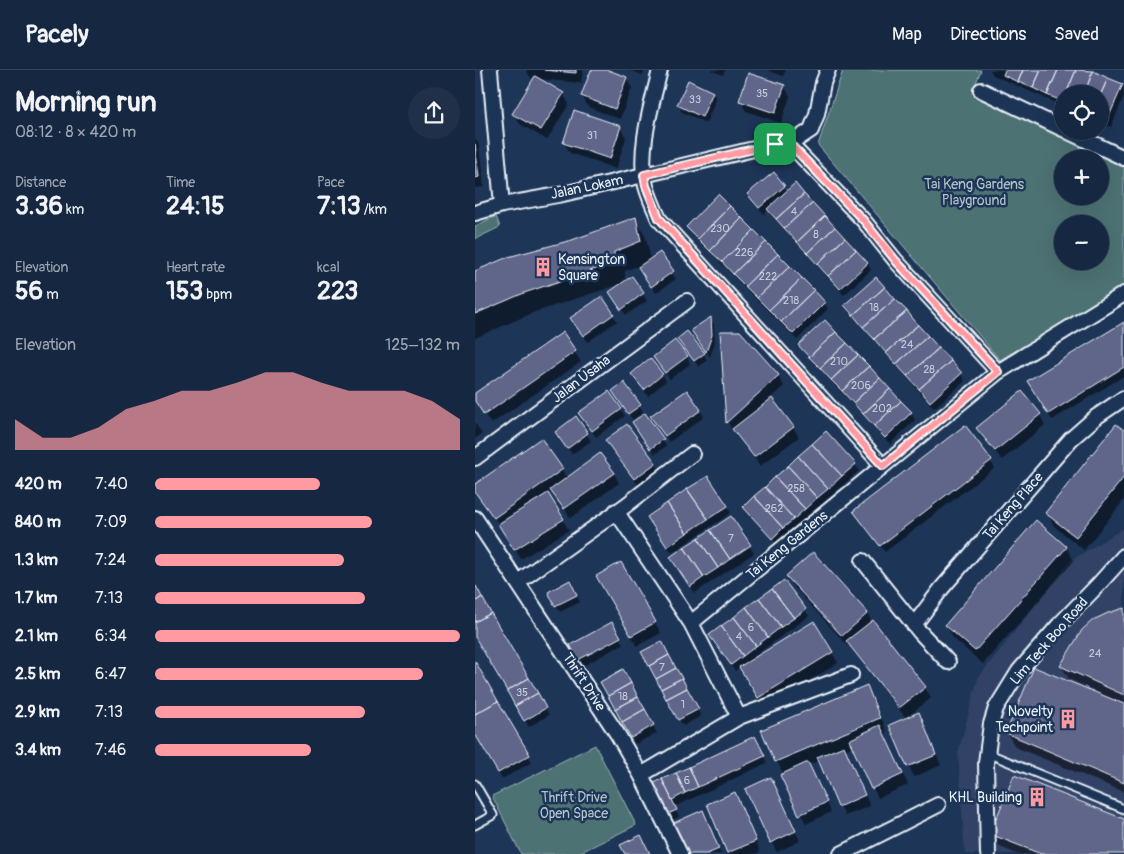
<!DOCTYPE html>
<meta charset="utf-8">
<style>
:root{--surface:#162841;--page:#1f3048;--text:#f1f3f6;--muted:#9ea6b1;--line:#35445a;--accent:#ff9aa2}
body{margin:0;font-family:Pangolin,sans-serif;background:var(--page);color:var(--text);height:100vh;display:flex;flex-direction:column;font-size:19px;white-space:nowrap}
*{box-sizing:border-box;margin:0}
p{font-size:16px;color:var(--muted)}
.icon{flex:none;width:28px;height:28px;fill:none;stroke:currentColor;stroke-width:2;stroke-linecap:round;stroke-linejoin:round}
.map{position:relative;flex:1;overflow:hidden}
.details{display:flex;flex-direction:column;background:var(--surface);width:475px}
.details>*{flex:none}
.controls{position:absolute;left:579px;top:15px;display:grid;gap:10px}
.controls a{display:grid;place-items:center;width:55px;height:55px;border-radius:50%;background:var(--surface);box-shadow:0 5px 20px #0002,0 0 0 1px var(--line);font-size:25px}
.pin{position:absolute;display:grid;place-items:center;width:42px;height:42px;color:#fff;margin:-21px;border-radius:10px;box-shadow:0 2px 8px #0006}
.round{display:grid;place-items:center;flex:none;width:52px;height:52px;border-radius:26px;background:var(--page)}
.overview{display:flex;align-items:center;justify-content:space-between;height:85px;padding:0 15px}
h1{font-size:28px;font-weight:700;line-height:38px}
.stats{display:grid;grid-template-columns:repeat(3,1fr);gap:8px;height:85px;padding:5px 15px}
.stats div{display:grid;align-content:center}
.stats b{font-size:25px;font-weight:700}
.stats small{font-size:14px;font-weight:400}
.stats p{font-size:14px}
.chart{height:140px;padding:10px 15px}
.chart p{display:flex;justify-content:space-between}
.chart svg{width:100%;height:90px;margin-top:5px;fill:var(--accent);opacity:.7}
ul{padding:0 15px;list-style:none;font-size:16px}
li{display:grid;grid-template-columns:80px 60px 1fr;align-items:center;height:38px}
li i{height:12px;border-radius:6px;background:var(--accent)}
header{display:flex;align-items:center;gap:30px;box-sizing:border-box;height:70px;padding:0 25px;background:var(--surface);border-bottom:1px solid var(--line)}
header strong{font-size:24px}
nav{display:flex;gap:28px;margin-inline-start:auto;font-size:18px}
main{display:flex;flex:1;min-height:0}
.map>svg:first-child{display:block}
.built{fill:#314366}
.green{fill:#4e7273;stroke:#9bb2b6;fill-rule:evenodd}
.shadow{fill:#0007}
.building{fill:#61658a;stroke:#e8f1f8}
.lines{fill:none;stroke-linecap:round;stroke-linejoin:round}
.service-casing{stroke:#e8f1f8;stroke-width:11}
.minor-casing{stroke:#e8f1f8;stroke-width:18}
.service{stroke:#1d3557;stroke-width:7}
.minor{stroke:#1d3557;stroke-width:14}
.route-casing{stroke:#fff;stroke-width:10}
.route{stroke:#ff9aa2;stroke-width:6}
.labels{text-anchor:middle;dominant-baseline:central;stroke-width:5;stroke-linejoin:round;paint-order:stroke}
.number-label{font-size:11px;fill:#c6cedc}
.park-label{font-size:14px;fill:#b2c5c9;stroke:#1d3557}
.street-label{font-size:14px;fill:#e8f1f8;stroke:#1d3557}
.poi-label{font-size:14px;fill:#e8f1f8;stroke:#1d3557;text-anchor:end}
</style>
<header>
<strong>Pacely</strong>
<nav><a>Map</a><a>Directions</a><a>Saved</a></nav>
</header>
<main>
<section class="details">
<div class="overview"><div><h1>Morning run</h1><p>08:12 · 8 × 420 m</p></div><a class="round"><svg class="icon" aria-label="share" viewBox="0 0 24 24"><path d="M12 15V3M7 8l5-5 5 5M5 13v7h14v-7"/></svg></a></div>
<div class="stats">
<div><p>Distance</p><b>3.36<small> km</small></b></div>
<div><p>Time</p><b>24:15</b></div>
<div><p>Pace</p><b>7:13<small> /km</small></b></div>
</div>
<div class="stats">
<div><p>Elevation</p><b>56<small> m</small></b></div>
<div><p>Heart rate</p><b>153<small> bpm</small></b></div>
<div><p>kcal</p><b>223</b></div>
</div>
<div class="chart"><p><span>Elevation</span>125–132 m</p>
<svg viewBox="0 0 160 44" preserveAspectRatio="none"><path d="M0 44V29L10 38L20 38L30 33L40 24L50 20L60 15L70 15L80 11L90 6L100 6L110 11L120 15L130 15L140 15L150 20L160 29V44z"/></svg>
</div>
<ul>
<li><b>420 m</b>7:40<i style="width:54%"></i></li>
<li><b>840 m</b>7:09<i style="width:71%"></i></li>
<li><b>1.3 km</b>7:24<i style="width:62%"></i></li>
<li><b>1.7 km</b>7:13<i style="width:69%"></i></li>
<li><b>2.1 km</b>6:34<i style="width:100%"></i></li>
<li><b>2.5 km</b>6:47<i style="width:88%"></i></li>
<li><b>2.9 km</b>7:13<i style="width:69%"></i></li>
<li><b>3.4 km</b>7:46<i style="width:51%"></i></li>
</ul>
</section>
<div class="map">
<svg width="649" height="784" viewBox="0 0 649 784">
<rect width="100%" height="100%" fill="#1d3557"/>
<filter id="ink" filterUnits="userSpaceOnUse"><feTurbulence type="fractalNoise" baseFrequency=".02" numOctaves="2"/><feDisplacementMap in="SourceGraphic" scale="10" xChannelSelector="R" yChannelSelector="G"/><feConvolveMatrix kernelMatrix="1 2 1 2 8 2 1 2 1" color-interpolation-filters="sRGB"/></filter>
<g filter="url(#ink)">
<path class="built" d="M649,458V784H490L483,683L503,608L595,491Z"/>
<path class="green" d="M368,0H506L497,23L649,94V216L525,290L343,75ZM588,89H625V126H588ZM588,154H625V191H588Z
M21,146L25,157L0,169V156Z
M120,675L161,755L102,784H46L17,726Z"/>
<path class="shadow" d="M51,0H108L106,13L62,9L88,24L94,34L72,70L45,54L39,44L60,9L56,8Z
M117,0H130L151,8L157,18L145,49L113,37L107,26Z
M153,0H169L168,5Z
M235,0H250L248,5Z
M292,0H311L308,6Z
M515,0H612L647,15L649,19V26L636,57L625,52V24H588V36L518,5Z
M309,16L315,26L306,53L271,41L265,31Z
M238,23L241,29L231,53L207,42L203,35Z
M145,57L151,68L141,99L95,83L89,73Z
M0,68L4,75L9,117L0,118Z
M299,104L313,122L392,193L396,200L369,225L297,146L294,139L289,144L278,131L274,124Z
M243,126L349,233L353,239L322,270L216,163L212,157Z
M160,148L171,168L176,190L185,184L201,209L181,223L168,204V194L150,201V213L157,208L172,231L151,245L139,229L149,213L60,242L0,268V203Z
M401,208L486,304L490,311L459,338L374,242L370,235Z
M126,228L142,251L113,272L101,255Z
M235,248L239,255L240,272L235,287L221,267Z
M350,252L436,343L440,350L415,374L329,282L325,275Z
M649,254V306L577,350L554,312Z
M264,262L303,306L309,316L290,333L318,357L324,367L285,396L260,361L258,362L253,352L246,263Z
M88,264L106,292L16,354L0,330V324Z
M207,276L229,284L232,290L224,297Z
M212,287L215,294L195,309L183,294Z
M157,304H187L191,311L173,326Z
M149,314L191,376L180,384L162,359L165,348L163,346L158,350L142,328Z
M146,340L150,346L121,367L109,350Z
M225,340L229,347L194,372L181,353Z
M565,345L570,355L527,390L509,368L503,358Z
M101,348L116,371L97,384L85,369Z
M0,353L7,364L0,369Z
M490,357L520,398L410,482L379,441Z
M649,362V430L609,480L579,456L572,443Z
M131,371L180,393L186,403L166,419Z
M380,395L384,401L302,474L273,443L269,437Z
M87,400L92,409L139,403L144,413L96,448L77,421L72,424L94,460L46,489L26,457L4,427L0,420V416Z
M252,436L256,443L197,483L177,454Z
M255,447L279,483L220,523L200,494Z
M591,477L599,491L508,594L479,569L471,555Z
M146,494L186,563L162,576L123,507Z
M313,507L392,543L397,552L450,618L456,628L431,648L374,575L373,576L319,517Z
M309,511L334,546L277,588L278,590L339,553L363,593L290,638L265,597L260,601L235,566Z
M94,512L105,532L85,542L74,522Z
M0,517L74,645L54,657L0,564Z
M649,539V722L540,677L532,663L619,623L620,621L594,609L586,596Z
M137,554L148,574L108,596L96,576Z
M186,573L226,646L208,656L168,583Z
M0,593L57,692L27,709L0,662Z
M147,601L182,663L160,674L127,612Z
M391,617L399,630L412,662L409,663L433,715L403,728L378,676L370,680L395,736L370,746L345,690L333,695L356,742L331,754L288,660Z
M443,644L466,695L439,707L416,655Z
M283,674L292,693L199,737L204,747L193,752L175,716Z
M301,719L325,771L302,782L296,772Z
M260,724L266,734L285,782L280,784H254L234,735Z
M227,742L246,784H208Z
M649,750V784H542L525,777L517,764Z"/>
<path class="building" d="M69,0H101V3Z
M116,0H133L152,7L140,39L106,26Z
M530,0H548L543,12L528,5Z
M548,0H566L558,18L543,12Z
M566,0H583L572,25L558,18Z
M583,0H601L591,24H588L587,31L572,25Z
M601,0L618,1L609,24H591Z
M618,1L633,8L625,26V24H609Z
M273,3L310,15L300,43L264,31Z
M60,6L89,23L66,60L37,44Z
M633,8L648,14L632,51L625,48V26Z
M213,10L238,22L227,47L202,35Z
M99,40L146,56L135,89L88,73Z
M0,74L4,107L0,108Z
M299,102L310,116L284,138L272,124Z
M320,113L329,124L301,149L292,139Z
M243,124L255,136L223,169L211,157Z
M329,124L338,133L309,158L301,149Z
M338,133L350,146L322,172L309,158Z
M255,136L267,148L235,181L223,169Z
M350,146L360,157L332,183L322,172Z
M161,147L166,171L139,182V193L49,223L0,244V201L33,187L97,170Z
M267,148L279,160L247,192L235,181Z
M360,157L370,168L342,194L332,183Z
M279,160L291,172L258,204L247,192Z
M370,168L381,180L353,206L342,194Z
M291,172L303,184L270,216L258,204Z
M381,180L393,193L365,219L353,206Z
M185,182L199,201L176,217L163,197Z
M303,184L315,196L282,228L270,216Z
M315,196L327,208L294,240L282,228Z
M157,206L169,223L146,240L134,222Z
M401,207L410,217L378,245L369,235Z
M327,208L339,220L306,252L294,240Z
M410,217L420,229L388,257L378,245Z
M339,220L350,232L318,264L306,252Z
M127,226L139,244L108,266L95,248Z
M420,229L432,241L399,269L388,257Z
M432,241L443,255L411,283L399,269Z
M236,247L237,265L231,282L216,260Z
M350,250L361,262L334,287L323,275Z
M649,252V297L573,344L552,311Z
M443,255L453,266L421,294L411,283Z
M212,261L230,283L219,291L202,269Z
M245,261H265L304,305L251,353Z
M88,262L101,281L9,345L0,331V323Z
M361,262L372,273L345,298L334,287Z
M453,266L464,278L432,306L421,294Z
M200,270L213,286L190,303L178,287Z
M372,273L383,285L356,310L345,298Z
M464,278L476,291L444,319L432,306Z
M383,285L394,296L367,321L356,310Z
M175,288L188,304L169,320L156,304Z
M476,291L487,303L455,332L444,319Z
M394,296L405,308L378,333L367,321Z
M405,308L415,319L388,344L378,333Z
M149,312L166,335L153,344L137,321Z
M415,319L426,331L399,356L388,344Z
M212,320L226,340L190,366L175,346Z
M134,321L147,339L117,361L103,343Z
M547,321L566,344L520,381L501,358Z
M297,328L319,357L279,387L257,359Z
M426,331L437,342L410,368L399,356Z
M170,343L189,369L175,379L157,352Z
M101,346L113,363L92,379L80,362Z
M152,354L181,393L159,409L130,370Z
M641,354L649,360V407L601,467L570,443Z
M490,355L517,390L405,476L378,441Z
M351,361L381,394L367,406L337,374Z
M66,368L88,399L19,448L0,422V414Z
M337,374L367,406L353,419L323,386Z
M125,383L140,403L89,439L75,420Z
M323,386L353,419L342,428L313,396Z
M313,396L342,428L330,439L300,407Z
M233,406L253,436L233,449L212,419Z
M300,407L330,439L319,449L290,417Z
M290,417L319,449L308,458L279,426Z
M212,419L233,449L212,463L192,433Z
M73,423L89,449L39,480L23,454Z
M279,426L308,458L297,469L268,437Z
M192,433L212,463L192,477L172,447Z
M256,446L276,475L255,489L235,460Z
M561,450L592,477L500,581L470,555Z
M235,460L255,489L243,498L223,468Z
M223,468L243,498L229,507L209,477Z
M209,477L229,507L215,517L195,487Z
M338,482L393,543L367,566L311,506Z
M146,492L181,552L156,566L121,506Z
M95,510L102,525L80,536L73,522Z
M309,510L331,539L319,548L297,519Z
M1,516L7,527L0,532V517Z
M297,519L319,548L306,557L284,528Z
M7,527L16,543L0,552V532Z
M284,528L306,557L293,567L271,537Z
M271,537L293,567L281,576L259,547Z
M649,538V625L585,596L607,560L618,550L633,543Z
M16,543L54,608L32,621L0,567V552Z
M259,547L281,576L268,586L246,556Z
M398,550L451,617L424,638L371,571Z
M339,551L358,582L283,628L264,597Z
M137,552L146,567L103,590L95,575Z
M246,556L268,586L256,595L234,565Z
M187,571L194,585L174,596L166,582Z
M194,585L201,598L181,609L174,596Z
M0,591L23,631L0,644Z
M559,597L649,634V713L531,663Z
M201,598L207,608L186,619L181,609Z
M148,599L156,613L133,626L125,612Z
M54,608L63,623L40,636L32,621Z
M207,608L212,618L191,629L186,619Z
M156,613L163,627L140,639L133,626Z
M392,615L405,648L300,692L286,660Z
M212,618L224,639L203,650L191,629Z
M63,623L71,638L49,651L40,636Z
M163,627L170,639L147,652L140,639Z
M23,631L55,685L23,703L0,664V644Z
M170,639L179,655L156,668L147,652Z
M444,642L461,685L432,697L414,655Z
M405,655L428,704L396,719L374,670Z
M280,666L290,686L223,717L214,697Z
M369,676L390,725L363,737L342,687Z
M333,692L352,732L324,745L305,705Z
M214,697L223,717L210,723L201,703Z
M201,703L210,723L197,730L187,709Z
M539,705L649,749V784H566L515,764Z
M296,707L321,761L295,773L270,719Z
M187,709L202,740L188,746L173,716Z
M260,722L281,771L252,783L232,734Z
M228,740L244,779L232,784H206L194,755Z
M166,765L175,784H150L145,775Z"/>
<g class="lines">
<defs>
<path id="service" d="M512,683L649,739
M0,714L18,745L0,755"/>
<path id="minor" d="M15,0L27,135
M185,0C177,34 162,81 171,116C174,127 179,138 184,149L408,396
M506,20L588,59
M592,61L649,88
M315,74L389,151L421,191L523,302
M0,143L27,135L88,124L300,74H315L336,60L342,44L348,13L353,0
M0,388L212,231
M141,441L216,553L264,647
M0,448L143,665L166,705L205,784
M388,491L444,561L473,592
M43,512L150,436L217,384
M216,553L523,302L649,224
M439,555L467,518L596,369L621,347L649,328
M166,705L264,647L376,605
M366,784L463,735
M513,784L511,693L516,654L521,638L544,601L584,555L623,515L649,486"/>
</defs>
<use href="#service" class="service-casing"/>
<use href="#minor" class="minor-casing"/>
<use href="#service" class="service"/>
<use href="#minor" class="minor"/>
</g>
</g>
<g class="lines" filter="url(#ink)">
<defs>
<path id="route" d="M300,74H315L389,151L421,191L523,302L408,396L184,148L171,116L169,105Z"/>
</defs>
<use href="#route" class="route-casing"/>
<use href="#route" class="route"/>
</g>
<defs>
<symbol id="building-bare" viewBox="-9 -9 18 18"><path d="M-4-6H4V6H1V3H-1V6H-4ZM-2.5-4.3h1.7v1.8h-1.7ZM.8-4.3h1.7v1.8H.8ZM-2.5-1h1.7V.8h-1.7ZM.8-1h1.7V.8H.8Z" fill="#ff9aa2" stroke="#1d3557" stroke-width="2.5" paint-order="stroke"/></symbol>
</defs>
<g fill-rule="evenodd">
<use href="#building-bare" x="54" y="183" width="28" height="28"/>
<use href="#building-bare" x="579" y="635" width="28" height="28"/>
<use href="#building-bare" x="548" y="713" width="28" height="28"/>
</g>
<g class="labels">
<g class="number-label">
<text x="287" y="23">35</text>
<text x="220" y="29">33</text>
<text x="117" y="65">31</text>
<text x="319" y="141">4</text>
<text x="245" y="158">230</text>
<text x="341" y="164">8</text>
<text x="269" y="182">226</text>
<text x="293" y="206">222</text>
<text x="316" y="230">218</text>
<text x="399" y="237">18</text>
<text x="432" y="274">24</text>
<text x="364" y="291">210</text>
<text x="454" y="299">28</text>
<text x="386" y="315">206</text>
<text x="407" y="338">202</text>
<text x="321" y="418">258</text>
<text x="299" y="438">262</text>
<text x="256" y="468">7</text>
<text x="276" y="557">6</text>
<text x="264" y="566">4</text>
<text x="620" y="583">24</text>
<text x="187" y="597">7</text>
<text x="47" y="622">35</text>
<text x="148" y="626">18</text>
<text x="208" y="634">1</text>
<text x="212" y="710">6</text>
</g>
<g class="park-label">
<text x="499" y="114">Tai Keng Gardens<tspan x="499" dy="16">Playground</tspan></text>
<text x="99" y="727">Thrift Drive<tspan x="99" dy="16">Open Space</tspan></text>
</g>
<g class="street-label">
<text transform="translate(112 117) rotate(-12)">Jalan Lokam</text>
<text transform="translate(106 309) rotate(-37)">Jalan Usaha</text>
<text transform="translate(538 436) rotate(-49)">Tai Keng Place</text>
<text transform="translate(312 475) rotate(-39)">Tai Keng Gardens</text>
<text transform="translate(574 571) rotate(-49)">Lim Teck Boo Road</text>
<text transform="translate(109 612) rotate(57)">Thrift Drive</text>
</g>
<g class="poi-label">
<text x="83" y="189" text-anchor="start">Kensington<tspan x="83" dy="16">Square</tspan></text>
<text x="578" y="641">Novelty<tspan x="578" dy="16">Techpoint</tspan></text>
<text x="547" y="727">KHL Building</text>
</g>
</g>
</svg>
<div class="controls">
<a><svg class="icon" aria-label="locate" viewBox="0 0 24 24"><circle cx="12" cy="12" r="6"/><path d="M12 2v4M12 18v4M2 12h4M18 12h4"/></svg></a>
<a>+</a>
<a>−</a>
</div>
<div class="pin" style="left:300px;top:74px;background:#1e9e55"><svg class="icon" aria-label="arrive" viewBox="0 0 24 24"><path d="M6 21V4h12l-3 4 3 4H6"/></svg></div>
</div>
</main>
